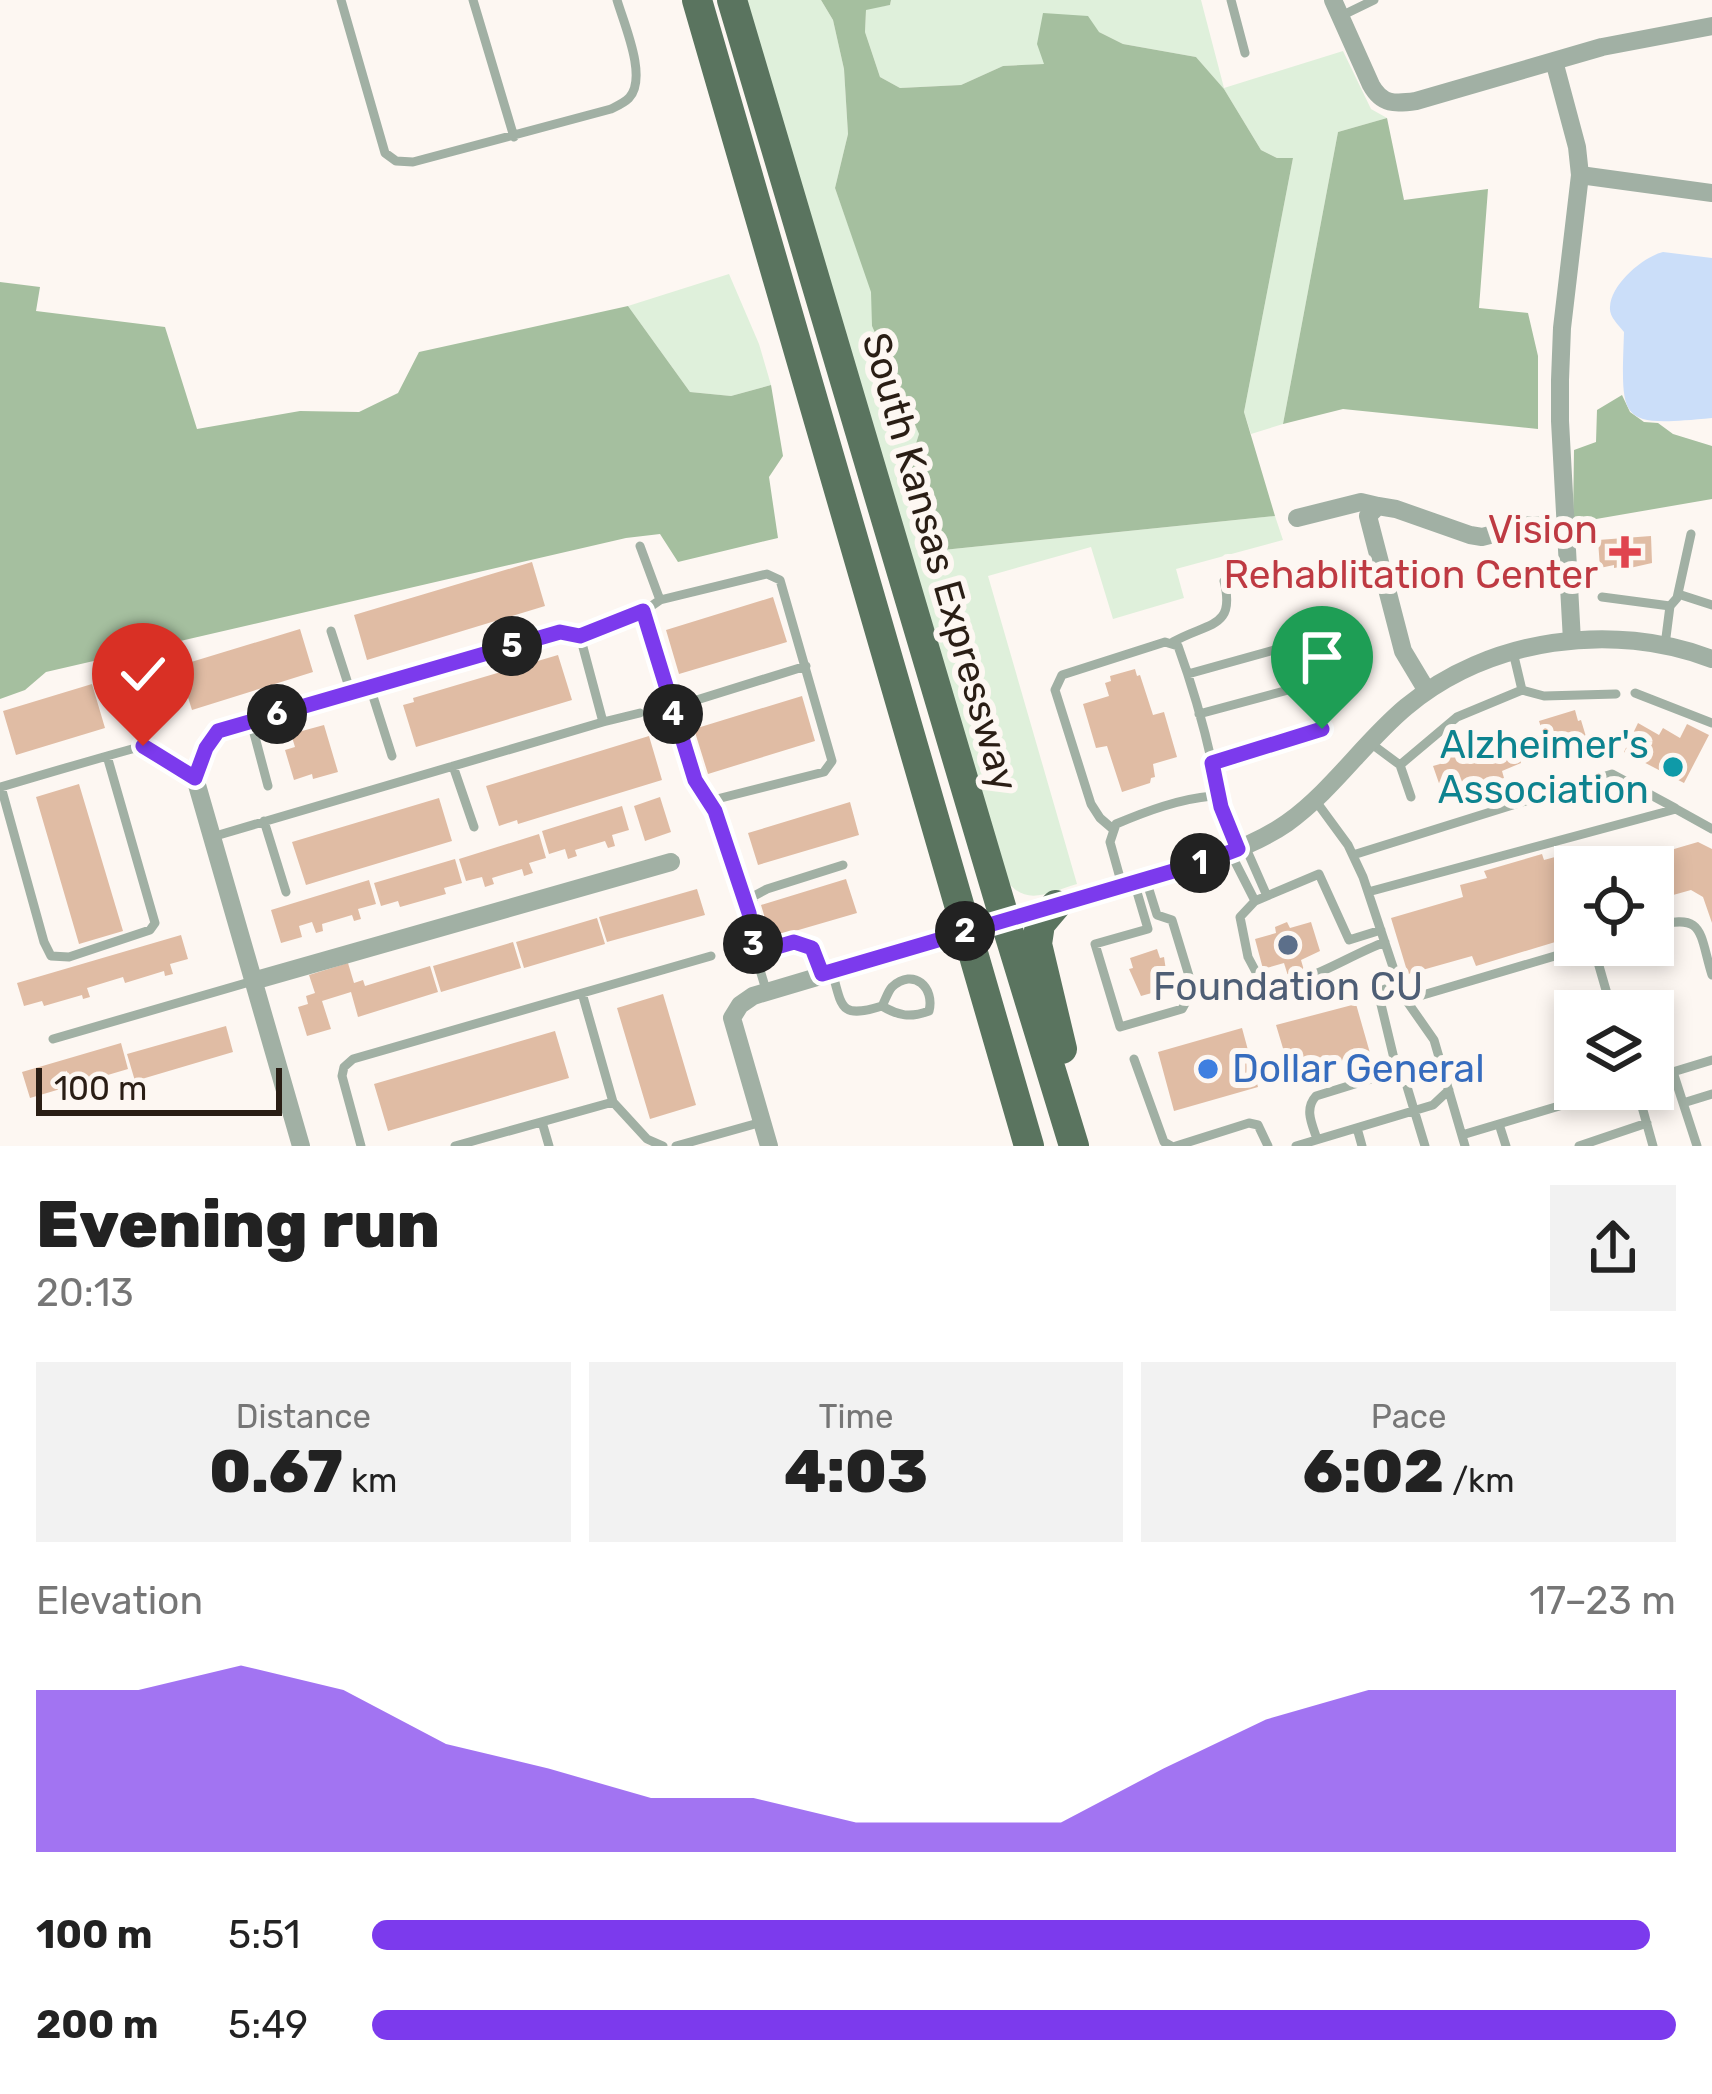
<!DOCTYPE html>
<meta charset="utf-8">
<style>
:root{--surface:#fff;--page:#f2f2f2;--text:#222;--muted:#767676;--accent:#7c3aed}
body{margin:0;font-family:Rubik,sans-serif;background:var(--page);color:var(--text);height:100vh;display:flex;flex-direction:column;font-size:45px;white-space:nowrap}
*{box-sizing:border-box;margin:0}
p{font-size:39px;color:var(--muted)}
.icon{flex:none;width:66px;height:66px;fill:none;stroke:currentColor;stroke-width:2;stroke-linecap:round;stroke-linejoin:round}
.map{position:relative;height:1146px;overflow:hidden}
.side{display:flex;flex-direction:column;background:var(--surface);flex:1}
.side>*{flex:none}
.buttons{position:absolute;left:1554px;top:846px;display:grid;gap:24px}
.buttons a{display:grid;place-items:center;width:120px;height:120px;border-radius:0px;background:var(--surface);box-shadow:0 6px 18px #0003;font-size:60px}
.scale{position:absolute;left:36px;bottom:30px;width:246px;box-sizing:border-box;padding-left:12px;border:6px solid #2a1e15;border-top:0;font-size:33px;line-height:42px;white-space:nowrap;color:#2a1e15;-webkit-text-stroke:9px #fdf7f2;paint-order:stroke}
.pin{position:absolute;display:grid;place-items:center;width:102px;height:102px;color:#fff;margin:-123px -51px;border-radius:50% 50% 50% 0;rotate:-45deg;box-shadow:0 0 12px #0007}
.pin .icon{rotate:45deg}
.km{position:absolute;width:60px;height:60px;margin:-30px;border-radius:50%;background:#222;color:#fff;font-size:33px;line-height:60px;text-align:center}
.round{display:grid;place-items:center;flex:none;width:126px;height:126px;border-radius:0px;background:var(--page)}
.headline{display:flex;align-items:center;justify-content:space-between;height:204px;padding:0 36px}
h1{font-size:66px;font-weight:800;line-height:90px}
.figures{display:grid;grid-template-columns:repeat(3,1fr);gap:18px;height:204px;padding:12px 36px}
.figures div{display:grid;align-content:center;border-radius:0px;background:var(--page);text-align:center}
.figures b{font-size:60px;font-weight:800}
.figures small{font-size:33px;font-weight:400}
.figures p{font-size:33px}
.chart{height:336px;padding:24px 36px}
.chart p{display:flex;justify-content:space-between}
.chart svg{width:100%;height:216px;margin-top:12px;fill:var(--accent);opacity:.7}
ul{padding:0 36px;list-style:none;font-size:39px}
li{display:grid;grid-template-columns:192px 144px 1fr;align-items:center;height:90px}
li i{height:30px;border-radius:15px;background:var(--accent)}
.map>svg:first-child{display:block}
.green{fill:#dff0db}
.forest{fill:#a5bf9f}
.water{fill:#cbdef9}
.building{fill:#e0bca4}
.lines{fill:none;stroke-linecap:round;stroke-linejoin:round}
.lane{stroke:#a1b0a4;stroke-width:9}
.street{stroke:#a1b0a4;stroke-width:18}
.primary{stroke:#5a745f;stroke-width:30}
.route-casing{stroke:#fff;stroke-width:24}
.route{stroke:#7c3aed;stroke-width:15}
.health-dot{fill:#e0444e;stroke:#fdf7f2;stroke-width:4.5}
.culture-dot{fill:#0f9aa8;stroke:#fdf7f2;stroke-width:4.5}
.service-dot{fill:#5c6f8a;stroke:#fdf7f2;stroke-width:4.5}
.shop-dot{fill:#3f7fe0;stroke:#fdf7f2;stroke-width:4.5}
.labels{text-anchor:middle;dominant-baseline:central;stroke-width:12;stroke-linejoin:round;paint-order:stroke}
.health-label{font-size:39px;fill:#be3a42;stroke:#fdf7f2;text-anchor:end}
.street-label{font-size:39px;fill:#2a1e15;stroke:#fdf7f2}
.culture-label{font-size:39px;fill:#0d838f;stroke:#fdf7f2;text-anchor:end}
.service-label{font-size:39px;fill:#4e5e75;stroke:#fdf7f2}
.shop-label{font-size:39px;fill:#366cbe;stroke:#fdf7f2;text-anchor:start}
</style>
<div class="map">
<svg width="1712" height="1146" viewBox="0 0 1712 1146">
<rect width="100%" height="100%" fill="#fdf7f2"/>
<path class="green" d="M742,0H821L833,20L844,69L848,134L835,188L872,292V326L919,434L908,468L943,550L1275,516L1283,540L1176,569L1184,598L1113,619L1091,547L988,576L1077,884C1049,892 1025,908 1006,879Z
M891,0H1201L1224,88L1343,51L1371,109L1387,118L1338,132L1283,424L1251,434L1244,412L1293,158H1277L1261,150L1224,89L1196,57L1123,44L1099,32L1045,64L1003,66L961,85L900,88L880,77L865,32L866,9L890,5Z
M729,274L759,344L771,385L731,396L690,392L628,306Z"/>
<path class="forest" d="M821,0H891L890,5L866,10L865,32L880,77L900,88L961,85L1003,66L1044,64L1037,44L1043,13L1088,16L1099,32L1123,44L1196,57L1224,89L1261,150L1277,158H1293L1244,412L1275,516L943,550L924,530L908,468L919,434L872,326L871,292L835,188L848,134L844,69L833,20Z
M1387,118L1404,200L1488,189L1479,308L1528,313L1538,356V429L1343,409L1283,424L1338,132Z
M0,282L40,287L36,311L165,327L197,429L300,411L359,412L398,393L419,352L628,306L690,392L731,396L771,385L783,456L769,477L778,538L678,562L660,534L626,538L46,672L25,690L0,699Z
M1622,395L1630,412L1644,422L1658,423L1673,434L1712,446V499L1573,523L1574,450L1596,442L1597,410Z"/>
<path class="water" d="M1663,252L1712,258V418C1618,427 1621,423 1624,332C1618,324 1609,317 1610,307C1611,284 1643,257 1663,252Z"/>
<path class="building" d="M1651,536L1652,563L1621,570L1620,567L1614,568V565L1600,568L1598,540Z
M532,562L545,606L367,660L354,615Z
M773,597L787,642L679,674L666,630Z
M300,629L313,672L192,710L178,666Z
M558,655L572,700L416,747L403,705L414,702L413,698Z
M1135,669L1137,676L1140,675L1153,715L1164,712L1177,757L1153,764L1155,777L1151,778L1150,783L1122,792L1107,746L1096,748L1083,704L1109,696L1105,683L1111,681L1110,676Z
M92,684L105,728L16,755L3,711Z
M802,696L815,741L708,774L694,729Z
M1575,710L1578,721L1581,720L1590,750L1552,762L1539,721Z
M1638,723L1659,735L1663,728L1680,738L1687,724L1709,735L1684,783L1624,752Z
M324,725L338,772L313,779L312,774L294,780L285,750L295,747L291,734Z
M649,736L662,780L518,824L517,820L499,826L486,786Z
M1494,738L1496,747L1508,744L1510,747L1516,746L1521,763L1502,771L1504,778L1449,793L1446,785L1441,789L1433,766L1440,764L1437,756L1451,749L1450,745L1462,742L1464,747L1467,746Z
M79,784L123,931L79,944L36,797Z
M660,797L671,832L645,841L634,806Z
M439,798L452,841L306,885L292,842Z
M850,802L859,835L758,865L748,833Z
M622,806L629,830L612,835L615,846L608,848L605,841L575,850L577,856L568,859L565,849L549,854L542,831Z
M539,834L546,858L529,863L533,873L524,876L522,869L492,878L494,884L485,887L482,877L466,881L459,859Z
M1698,842L1712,849V923L1703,897L1691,890L1666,897L1669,904L1653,909V867H1611L1609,860L1638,852L1640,859Z
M1542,854L1544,860L1566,854L1575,879V936L1476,966L1472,956L1408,974L1391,918L1463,897L1460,885L1487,878L1484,871Z
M455,859L462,883L444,888L446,894L400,907L398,901L381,906L374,883Z
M846,879L857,913L771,938L761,905Z
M369,880L376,904L358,909L361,919L354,921L352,915L322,924L323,931L316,933L312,922L299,926L302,937L281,943L271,910Z
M697,889L705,915L607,942L599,917Z
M597,918L605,944L524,968L516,942Z
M1287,922L1290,928L1311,922L1320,951L1301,960L1305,974L1289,979L1284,963L1263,969L1255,939L1276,933L1275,927Z
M181,935L188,959L170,964L173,974L165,976L164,971L125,983L123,977L87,988L90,997L83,999L82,995L44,1006L42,1001L24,1006L17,983Z
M513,942L521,968L441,992L433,966Z
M1157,949L1160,958L1164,957L1168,984L1165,985L1166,989L1141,996L1129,969L1133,968L1130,958Z
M348,963L354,983L363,980L365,986L430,966L438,992L358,1017L351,992L322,1001L331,1029L307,1036L298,1007L308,1004L306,996L315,993L309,975Z
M663,994L696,1105L650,1119L617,1008Z
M1356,1004L1370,1053L1291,1075L1276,1025Z
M226,1026L233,1052L135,1081L127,1054Z
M1242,1028L1258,1087L1174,1111L1158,1052Z
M555,1031L569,1078L388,1131L374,1084Z
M121,1043L128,1069L30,1098L22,1072Z"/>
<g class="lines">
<path class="lane" d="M341,0L385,153L396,161L413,162L611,109C617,106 624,103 629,98C648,78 624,24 617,0
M473,0L514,137
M1231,0L1245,53
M1341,16L1374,0
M640,546L660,600
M1678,594L1712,605
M1602,597L1670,606L1665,645
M1670,606L1677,598L1691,534
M643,612L695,780L715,811L749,913
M331,631L351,693
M580,636L637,616L660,600L767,574L780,580L832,761L824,772L709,801
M1173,642C1208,622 1236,629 1224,581
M1188,674L1292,645L1303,651L1325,719L1321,729L1212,763
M370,687L392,756
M1522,690L1544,696L1616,694
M1635,693L1712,723
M671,708L806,666
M1199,714L1314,683
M251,722L268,786
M603,722L640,713
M1369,742L1400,765L1457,717L1522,690L1513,652
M107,756L155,923L150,930L69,957L51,956L44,942L1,787C48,773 95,759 143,746L195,778L206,748L218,731L560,632L580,636L603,722L212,837
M1400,765L1411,797
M453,766L474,827
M1315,800L1348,845L1363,877L1399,985L1406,1000L1434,1040L1465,1146
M264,821L286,892
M1114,830L1100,818L1091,804L1055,690L1062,675L1165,642L1178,646C1197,698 1211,752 1221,807
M1245,846L1267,896
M1230,852L1255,901L1240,917L1248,957L1264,987C1306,986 1345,957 1385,942
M1353,855L1612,774L1675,808
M1134,882L1148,929L1095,944L1120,1027L1182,1009L1193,989L1172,920L1157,915L1146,880
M1122,885L1110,842L1116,824C1147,811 1179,799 1212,796L1221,807L1237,848
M1368,892L1676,809L1712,829
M1255,901L1319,874L1349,940L1381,930
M1653,927C1705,911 1699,933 1712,975
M1593,945L1612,1011
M756,953L794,942L812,948L822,973
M832,971C842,1008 840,1019 882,1006C899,1016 910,1018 929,1011C935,988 914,967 892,987C888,991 885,1001 882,1006
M766,990C757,958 744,928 754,896L767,889L843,865
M582,993L613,1102
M1406,1000L1592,945
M53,1039L253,981
M1134,1059L1164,1142L1171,1146
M1397,1071L1379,996L1385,989L1399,985
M1673,1072L1683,1103
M1653,1078L1712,1060
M1637,1089L1653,1146
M542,1122L549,1146
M1499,1124L1506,1146
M1357,1128L1362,1146
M1462,1135L1616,1089
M1317,1139C1312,1124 1304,1109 1316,1096L1397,1071L1405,1080L1425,1146
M361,1146L342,1076L344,1067L353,1059L711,956
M455,1146L613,1102L647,1139L663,1146
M676,1146L762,1122
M1176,1146L1249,1123L1258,1125L1268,1146
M1296,1146L1433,1105L1449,1090
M1579,1146L1647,1123
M1697,1146L1683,1103L1712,1094"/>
<path class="street" d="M1333,0L1371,85C1382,105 1395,104 1416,101L1602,47L1712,26
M1554,61L1577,147L1580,175L1562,328L1560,380V421L1572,641
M1580,175L1712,193
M1297,518L1361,502L1378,506
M1427,691L1403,651L1368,516L1378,506L1396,509L1470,535L1482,537L1530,525L1566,528
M195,778L301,1146
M253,981L671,862
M769,1146L732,1018L740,1005L753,996L1204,862C1233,851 1261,841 1287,823C1333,790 1364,742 1406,707C1489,638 1613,621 1712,659"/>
<path class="primary" d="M697,0L1029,1146
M732,0L1005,920L1074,1146
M1056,905L1040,924L1037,944L1062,1049"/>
</g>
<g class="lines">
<defs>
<path id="route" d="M143,746L195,778L206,748L218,731L560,632L580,636L643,611L695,780L715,811L749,913L756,953L794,942L812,948L822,974L1204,862L1238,849L1221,807L1212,763L1322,729"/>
</defs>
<use href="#route" class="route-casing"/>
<use href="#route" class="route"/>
</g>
<path class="health-dot" d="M1619 534h12v12h12v12h-12v12h-12v-12h-12v-12h12z"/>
<circle class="culture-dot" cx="1673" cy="767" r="12"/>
<circle class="service-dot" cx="1288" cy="945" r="12"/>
<circle class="shop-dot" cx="1208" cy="1069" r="12"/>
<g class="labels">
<g class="health-label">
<text x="1598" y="530">Vision<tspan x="1598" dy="45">Rehablitation Center</tspan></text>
</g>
<g class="street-label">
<text transform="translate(940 562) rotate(74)">South Kansas Expressway</text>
</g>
<g class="culture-label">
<text x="1649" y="745">Alzheimer's<tspan x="1649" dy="45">Association</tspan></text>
</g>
<g class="service-label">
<text x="1288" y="987">Foundation CU</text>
</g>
<g class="shop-label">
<text x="1232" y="1069">Dollar General</text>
</g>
</g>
</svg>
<div class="buttons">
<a><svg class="icon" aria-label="locate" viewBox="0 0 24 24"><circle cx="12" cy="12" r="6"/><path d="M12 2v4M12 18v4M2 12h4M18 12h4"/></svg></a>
<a><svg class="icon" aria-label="layers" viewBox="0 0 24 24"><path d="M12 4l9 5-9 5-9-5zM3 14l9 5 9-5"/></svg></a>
</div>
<div class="scale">100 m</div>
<div class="pin" style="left:1322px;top:729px;background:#1e9e55"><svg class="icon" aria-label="arrive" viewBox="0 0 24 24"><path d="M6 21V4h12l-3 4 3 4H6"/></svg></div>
<div class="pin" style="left:143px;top:746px;background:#d93025"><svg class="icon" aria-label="check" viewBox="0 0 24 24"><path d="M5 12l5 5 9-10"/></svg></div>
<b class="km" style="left:1200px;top:863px">1</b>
<b class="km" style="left:965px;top:931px">2</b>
<b class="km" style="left:753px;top:944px">3</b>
<b class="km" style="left:673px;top:714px">4</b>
<b class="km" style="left:512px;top:646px">5</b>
<b class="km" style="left:277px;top:714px">6</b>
</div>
<section class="side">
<div class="headline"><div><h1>Evening run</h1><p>20:13</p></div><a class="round"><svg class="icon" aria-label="share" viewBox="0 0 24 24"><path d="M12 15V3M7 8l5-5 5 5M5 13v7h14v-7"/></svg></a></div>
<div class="figures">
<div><p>Distance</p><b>0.67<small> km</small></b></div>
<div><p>Time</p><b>4:03</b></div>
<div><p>Pace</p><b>6:02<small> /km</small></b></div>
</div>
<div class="chart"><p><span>Elevation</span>17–23 m</p>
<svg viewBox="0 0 160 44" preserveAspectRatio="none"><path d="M0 44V11L10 11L20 6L30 11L40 22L50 27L60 33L70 33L80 38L90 38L100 38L110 27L120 17L130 11L140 11L150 11L160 11V44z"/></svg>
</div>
<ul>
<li><b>100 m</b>5:51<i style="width:98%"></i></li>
<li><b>200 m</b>5:49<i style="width:100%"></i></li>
</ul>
</section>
